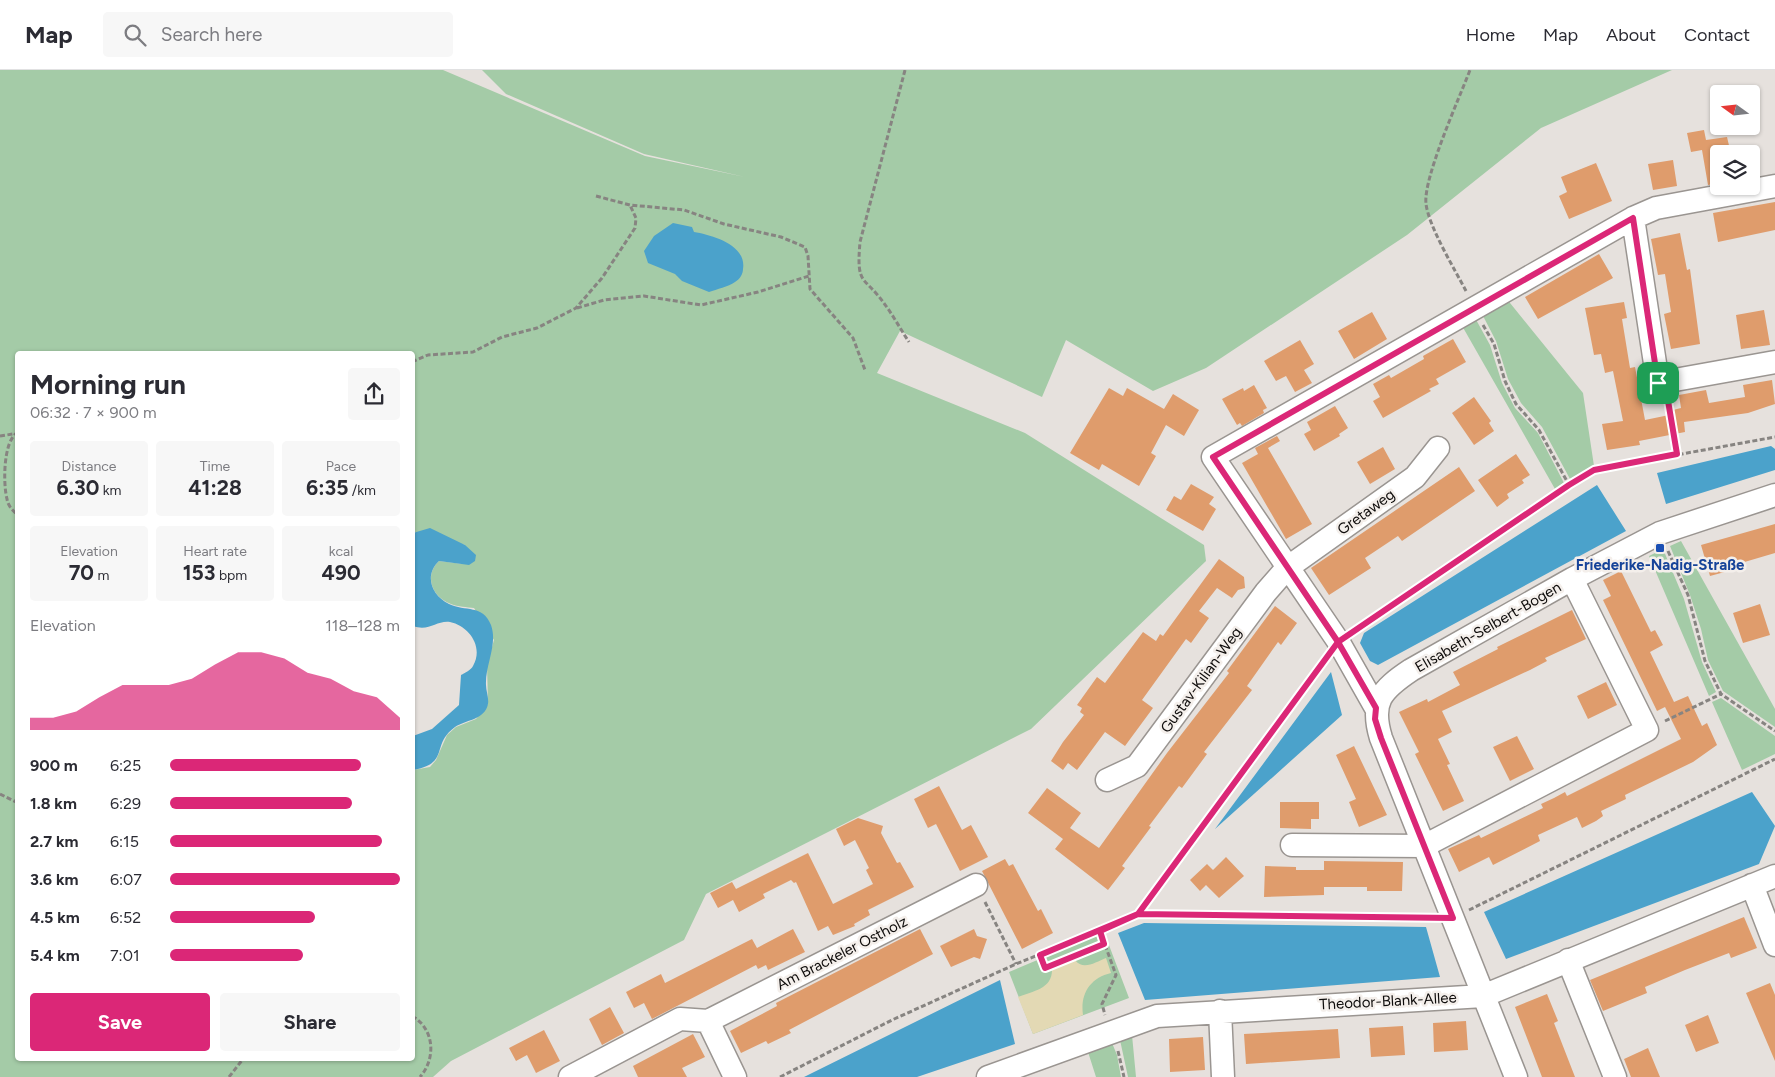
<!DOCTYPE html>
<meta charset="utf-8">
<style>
:root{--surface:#fff;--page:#f7f7f7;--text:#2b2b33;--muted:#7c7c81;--line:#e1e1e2;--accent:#db2777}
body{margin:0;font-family:Figtree,sans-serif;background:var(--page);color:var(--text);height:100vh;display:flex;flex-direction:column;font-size:19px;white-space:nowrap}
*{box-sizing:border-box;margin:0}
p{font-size:16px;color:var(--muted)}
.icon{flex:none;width:28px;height:28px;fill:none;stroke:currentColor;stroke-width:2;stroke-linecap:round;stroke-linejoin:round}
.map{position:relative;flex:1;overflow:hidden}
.panel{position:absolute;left:15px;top:281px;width:400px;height:710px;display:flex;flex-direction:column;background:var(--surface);border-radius:5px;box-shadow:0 1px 4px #0004}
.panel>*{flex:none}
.needle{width:32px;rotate:285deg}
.tools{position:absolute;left:1710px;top:15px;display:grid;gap:10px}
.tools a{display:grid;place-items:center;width:50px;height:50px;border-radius:5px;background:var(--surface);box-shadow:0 1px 4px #0004;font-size:25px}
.pin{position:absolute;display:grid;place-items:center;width:42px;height:42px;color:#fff;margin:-21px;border-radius:10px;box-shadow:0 2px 8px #0006}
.round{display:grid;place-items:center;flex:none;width:52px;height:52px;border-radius:5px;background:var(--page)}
.headline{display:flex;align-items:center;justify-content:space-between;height:85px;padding:0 15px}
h1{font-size:28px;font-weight:700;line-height:38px}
.stats{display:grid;grid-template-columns:repeat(3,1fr);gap:8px;height:85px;padding:5px 15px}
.stats div{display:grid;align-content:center;border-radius:5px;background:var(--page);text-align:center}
.stats b{font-size:21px;font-weight:700}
.stats small{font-size:14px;font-weight:400}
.stats p{font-size:14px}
.chart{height:140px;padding:10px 15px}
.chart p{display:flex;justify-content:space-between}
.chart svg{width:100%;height:90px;margin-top:5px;fill:var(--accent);opacity:.7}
.primary-button{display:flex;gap:10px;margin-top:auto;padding:10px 15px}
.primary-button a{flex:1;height:58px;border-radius:5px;background:var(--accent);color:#fff;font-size:20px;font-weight:700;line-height:58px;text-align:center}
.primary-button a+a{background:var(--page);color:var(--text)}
ul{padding:0 15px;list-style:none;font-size:16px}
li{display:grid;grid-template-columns:80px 60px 1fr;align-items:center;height:38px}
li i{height:12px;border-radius:6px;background:var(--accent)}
header{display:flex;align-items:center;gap:30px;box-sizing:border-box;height:70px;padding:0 25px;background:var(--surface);border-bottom:1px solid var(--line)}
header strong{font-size:24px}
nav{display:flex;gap:28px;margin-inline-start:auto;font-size:18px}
.search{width:350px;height:45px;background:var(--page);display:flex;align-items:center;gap:12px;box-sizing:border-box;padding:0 18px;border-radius:5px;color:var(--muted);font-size:19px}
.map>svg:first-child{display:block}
.green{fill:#a4cba7;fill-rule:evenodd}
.sand{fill:#e3d9b4}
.water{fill:#4ba2cb}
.building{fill:#df9c6c}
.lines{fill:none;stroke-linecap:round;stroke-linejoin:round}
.minor-casing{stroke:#9a9591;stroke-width:25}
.path{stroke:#878481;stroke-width:3;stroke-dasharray:5 2.5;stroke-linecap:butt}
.minor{stroke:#fff;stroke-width:22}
.route-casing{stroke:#fff;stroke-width:10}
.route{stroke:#db2777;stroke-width:6}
.transit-dot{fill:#1a4fb4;stroke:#f4efeb;stroke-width:2}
.labels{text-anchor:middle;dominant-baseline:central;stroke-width:5;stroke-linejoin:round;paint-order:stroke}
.street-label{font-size:15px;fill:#0e0c0b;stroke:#f4efeb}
.transit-label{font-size:15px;font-weight:bold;fill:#164399;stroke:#f4efeb}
</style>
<header>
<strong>Map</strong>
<div class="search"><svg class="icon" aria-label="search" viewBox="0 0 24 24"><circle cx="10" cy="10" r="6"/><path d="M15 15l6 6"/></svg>Search here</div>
<nav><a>Home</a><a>Map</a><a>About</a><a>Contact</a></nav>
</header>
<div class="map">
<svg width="1775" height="1007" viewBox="0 0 1775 1007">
<rect width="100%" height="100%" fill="#e6e1dd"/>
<path class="green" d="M0,0H443L645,86L745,107L644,84L506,24L482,0H1672L1541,58L1407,165L1206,298L1153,321L1066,270L1042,327L900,261L877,303L1025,363L1204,475L1206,491L1031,659L706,824L684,870L451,991L433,1007H0ZM18,284H412L413,463L416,462L465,475L463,494L439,491C424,505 431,527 451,534C458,537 467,537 474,538L494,570L487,595L488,634L476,649L456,657L447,665L436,690L430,697L413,700L412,989H18Z
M1506,228L1583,323L1594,396L1570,409L1542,357L1521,333L1508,309L1496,271L1481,242Z
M1474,246L1490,275L1502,313L1515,338L1538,363L1564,413L1555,419L1461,254Z
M1681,471L1775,639V657L1723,621L1708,590L1701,559L1690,525L1670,476Z
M1663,479L1684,529L1702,592L1716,622L1709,626L1649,486Z
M1721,628L1775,666V684L1742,700L1712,632Z
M1104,862L1129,928L1033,964L1009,902Z
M1132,965L1136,1007H1128L1120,970Z
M1112,973L1117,985L1121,1007H1096L1088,982Z"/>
<path class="sand" d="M1106,888L1111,903C1090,908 1080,924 1083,945L1033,964L1018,927C1033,921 1052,919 1052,900L1075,890C1083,901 1096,892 1106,888Z"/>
<path class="water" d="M673,153L692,157L694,162C712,165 747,175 743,199C743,204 740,209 735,212C728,217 717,219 709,222L682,211L675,204L648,193L644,181L654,166Z
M1771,376L1775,379V400L1666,434L1657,403Z
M1597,415L1626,461L1378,595L1370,591L1360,573L1364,563Z
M430,458L465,475L476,485L475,491L469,495L439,491C424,505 431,525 449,534C465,542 483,534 491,555C498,575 485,595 486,615C486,621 489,628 488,634C485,650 465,650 455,657C430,675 451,693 413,700V666L432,659L459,635L461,605C465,603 471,600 473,596C484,577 469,556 450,552C437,550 429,562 413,556V463Z
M1331,602L1342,645L1215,759Z
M1752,722L1775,756L1759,794L1506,889L1484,842Z
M1144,853L1426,857L1440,907L1145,930L1118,863Z
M1000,910L1015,974L917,1007H804Z"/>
<path class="building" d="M1704,60L1706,70L1727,67L1731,84H1719V113L1708,115L1702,80L1691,82L1687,63Z
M1673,90L1677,116L1653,120L1648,94Z
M1596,93L1612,131L1569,149L1559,126L1567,122L1561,107Z
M1775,132V160L1718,172L1713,143Z
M1680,163L1687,200L1690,199L1700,274L1671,279L1664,244L1671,242L1665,204L1658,205L1651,169Z
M1599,184L1613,208L1538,249L1525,227Z
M1624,232L1627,248L1622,249L1630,298L1635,297L1645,350L1674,344L1673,340L1681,338L1679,325L1706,320L1709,333L1745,327L1743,315L1772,310L1775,334L1748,343L1684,352L1685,362L1639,371L1640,375L1607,380L1602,354L1623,351L1613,301L1605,303L1601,284L1594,285L1585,238Z
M1764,240L1770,275L1741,279L1736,245Z
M1372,242L1387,269L1354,289L1338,261Z
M1453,269L1466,292L1436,309L1439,314L1429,319L1431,321L1383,348L1373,331L1380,327L1373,314L1389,305L1391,308L1424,289L1423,286Z
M1300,270L1314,294L1304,300L1312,313L1295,322L1286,306L1276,311L1264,291Z
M1254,315L1267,338L1263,340L1264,343L1242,356L1240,353L1237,355L1222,329L1243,318L1244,321Z
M1109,318L1123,326L1127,318L1164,339L1173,324L1199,340L1184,366L1166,355L1151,383L1156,386L1139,416L1102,394L1099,400L1070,383Z
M1474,327L1491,351L1489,353L1494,361L1474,375L1452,343Z
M1335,336L1348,358L1339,364L1340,366L1314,381L1304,364L1311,360L1307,352Z
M1277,366L1280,371L1268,378L1312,454L1286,469L1242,393L1258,384L1255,378Z
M1383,377L1395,399L1370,414L1357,392Z
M1516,384L1530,405L1522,410L1524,413L1507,424L1509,428L1497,437L1478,410Z
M1459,397L1475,421L1402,471L1398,466L1365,488L1371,498L1329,525L1311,498Z
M1191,414L1214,427L1209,434L1216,439L1203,461L1166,440L1174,426L1181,430Z
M1775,454V483L1731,496L1732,500L1710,506L1701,475Z
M1219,489L1244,507L1245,518L1238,520L1232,528L1217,518L1199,541L1209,548L1191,573L1186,569L1142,630L1153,638L1125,676L1105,662L1077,700L1068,693L1063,700L1051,691L1063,672L1084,645L1080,642L1082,638L1077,635L1097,607L1105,613L1143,562L1156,571L1160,564L1163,566Z
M1621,501L1651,562L1655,560L1663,575L1650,582L1674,632L1688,626L1702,656L1707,653L1717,675L1693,692L1625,725L1626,729L1601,741L1603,746L1596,751L1582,758L1577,747L1538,765L1540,771L1493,795L1489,787L1459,802L1448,779L1479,765L1481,768L1543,738L1541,734L1554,728L1565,722L1567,726L1681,669L1665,637L1657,641L1603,530L1611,526L1603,510Z
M1760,534L1770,565L1743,573L1733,543Z
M1275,536L1297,553L1281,575L1278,572L1247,616L1252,620L1204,682L1207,684L1182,718L1179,716L1149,756L1151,757L1122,796L1125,798L1108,820L1055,779L1063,769L1028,743L1047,718L1081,743L1070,758L1099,778L1167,683L1229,603L1227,601Z
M1572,540L1586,569L1545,588L1547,591L1530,600L1442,641L1452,662L1438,669L1450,694L1447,695L1464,731L1443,741L1415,684L1419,682L1399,642L1427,629L1428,632L1460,615L1453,602L1498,579L1497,577Z
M1606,612L1617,635L1588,649L1577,626Z
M1517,666L1534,699L1510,711L1493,677Z
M1354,676L1387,745L1359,757L1349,732L1356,729L1336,685Z
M939,716L962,760L971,755L988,787L960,801L936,754L928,758L914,729Z
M1280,732H1319V749H1311V759L1280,758Z
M858,748L883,756L881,763L897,793L900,792L914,817L868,840L870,845L854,854L855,856L833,865L828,856L818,861L796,812L794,813L791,810L763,824L765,828L739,842L733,830L718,838L710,823L732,812L736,819L808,783L833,834L873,814L866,800L869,798L855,770L844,776L836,759Z
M1226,787L1244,806L1219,828L1206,815L1200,821L1190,810L1207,794L1213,800Z
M1005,789L1009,796L1013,794L1038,841L1041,839L1053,863L1022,879L982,801Z
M1324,791L1403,792L1402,821H1367V817H1324V825L1264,827L1265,796L1296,797V800H1324Z
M1744,847L1757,878L1731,888L1729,883L1685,900L1645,917L1647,923L1603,941L1590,910Z
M793,859L805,882L768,900L766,895L758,899L756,895L652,949L644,933L634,938L626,922L661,904L665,913L752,869L757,878Z
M920,859L933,884L789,960L791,963L768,974L766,971L741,983L730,961L777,936L776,933Z
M974,859L977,866L987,869L980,889L974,887L951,897L940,876Z
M1770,913L1775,925V991L1746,923Z
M1547,924L1558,951L1554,953L1575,1007H1542L1515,937Z
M610,937L624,963L602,975L589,949Z
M1708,945L1719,973L1696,982L1685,955Z
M1466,951L1468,980L1434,982L1433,953Z
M1403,956L1405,985L1371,987L1369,958Z
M1338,959L1340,988L1246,994L1244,964Z
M544,960L560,991L536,1003L527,985L516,991L509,978Z
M693,964L705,987L682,998L687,1007H638L633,996Z
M1203,967L1205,1000L1170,1002L1169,969Z
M1648,978L1660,1007H1631L1624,989Z"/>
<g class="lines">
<defs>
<path id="minor" d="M1633,148L1658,313L1775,292
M1376,638L1338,571L1213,387L1633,148L1656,138L1775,116
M1107,710L1137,696L1266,522L1287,498L1415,407L1438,378
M1292,775L1424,776L1647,660L1572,509
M1752,815L1775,875
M1568,890L1615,1007
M1220,941L1223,1007
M708,951L735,1007
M570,1007L680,949L708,951L976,815
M988,1007L1157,946L1483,926L1775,806
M1516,1007L1381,668C1370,632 1381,620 1411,600L1572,509L1660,463L1775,425"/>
</defs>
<use href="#minor" class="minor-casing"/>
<path class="path" d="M905,0L860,172C856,218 864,204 886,236C894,247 901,260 909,272
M596,126L630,135L684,140L724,154L781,167L805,177L808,186L810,219L853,268L865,300
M1466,221C1454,198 1429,157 1426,134C1423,108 1459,29 1470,0
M577,238L604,230L644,226L701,235L758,222L809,206
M1483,255L1494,274L1505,311L1516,334L1539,360L1569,415
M412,292L428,285L473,282L502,267L537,258L576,238L602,208L635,158L636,148L630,135
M1668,331L1677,384
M18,362C3,370 3,414 7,429C8,436 13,441 18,445
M0,366L13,364
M1668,481L1688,525L1705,591L1721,624L1775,661
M1354,561L1569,415L1594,400L1775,367
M1665,651L1721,624
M0,724L18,733
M985,832L1016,894
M1469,840L1775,689
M1139,844L1433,848
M1100,861L1116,905L1102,934L1105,945
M1040,885L1045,899L1104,874
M412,946C435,959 436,989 420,1007
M1118,981L1124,1007
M229,1007L243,989
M780,1007L892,950L1016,894L1138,844L1325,589"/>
<use href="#minor" class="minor"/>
</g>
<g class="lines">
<defs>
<path id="route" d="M1658,313H1665L1677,384L1594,400L1569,415L1338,572L1138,844L1040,885L1045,898L1104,874L1100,861L1138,844L1453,848L1381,668L1375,649L1376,638L1338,572L1213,387L1633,148L1658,313"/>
</defs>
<use href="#route" class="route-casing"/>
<use href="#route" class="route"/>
</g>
<rect class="transit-dot" x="1655" y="473" width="10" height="10" rx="2.5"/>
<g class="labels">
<g class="street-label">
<text transform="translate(1366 442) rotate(-36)">Gretaweg</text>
<text transform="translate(1488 557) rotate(-30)">Elisabeth-Selbert-Bogen</text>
<text transform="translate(1201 610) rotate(-54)">Gustav-Kilian-Weg</text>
<text transform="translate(842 883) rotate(-27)">Am Brackeler Ostholz</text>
<text transform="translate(1388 931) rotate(-3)">Theodor-Blank-Allee</text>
</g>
<g class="transit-label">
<text x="1660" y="495">Friederike-Nadig-Straße</text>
</g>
</g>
</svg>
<div class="tools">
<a><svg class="needle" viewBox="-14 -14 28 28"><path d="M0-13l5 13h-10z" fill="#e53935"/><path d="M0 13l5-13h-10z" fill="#7c7c81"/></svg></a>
<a><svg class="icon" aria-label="layers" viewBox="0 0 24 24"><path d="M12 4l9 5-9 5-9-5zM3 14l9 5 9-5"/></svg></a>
</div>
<div class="pin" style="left:1658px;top:313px;background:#1e9e55"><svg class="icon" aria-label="arrive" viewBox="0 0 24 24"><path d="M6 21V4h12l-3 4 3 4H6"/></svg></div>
<section class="panel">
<div class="headline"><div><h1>Morning run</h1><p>06:32 · 7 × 900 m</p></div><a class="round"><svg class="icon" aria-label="share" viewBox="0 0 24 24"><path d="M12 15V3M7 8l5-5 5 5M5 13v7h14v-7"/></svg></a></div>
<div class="stats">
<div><p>Distance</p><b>6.30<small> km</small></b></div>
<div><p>Time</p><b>41:28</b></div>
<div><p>Pace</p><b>6:35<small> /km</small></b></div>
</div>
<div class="stats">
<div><p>Elevation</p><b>70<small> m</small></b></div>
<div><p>Heart rate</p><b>153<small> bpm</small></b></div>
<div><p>kcal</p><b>490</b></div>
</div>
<div class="chart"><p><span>Elevation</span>118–128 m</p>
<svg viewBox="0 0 160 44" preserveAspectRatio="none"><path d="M0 44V38L10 38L20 35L30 28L40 22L50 22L60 22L70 19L80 12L90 6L100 6L110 9L120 16L130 19L140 25L150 28L160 38V44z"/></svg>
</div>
<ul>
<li><b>900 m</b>6:25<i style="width:83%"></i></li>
<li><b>1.8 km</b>6:29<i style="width:79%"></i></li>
<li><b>2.7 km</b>6:15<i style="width:92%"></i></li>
<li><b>3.6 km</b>6:07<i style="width:100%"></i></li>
<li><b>4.5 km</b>6:52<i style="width:63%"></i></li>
<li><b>5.4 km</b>7:01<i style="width:58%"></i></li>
</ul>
<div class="primary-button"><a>Save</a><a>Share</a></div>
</section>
</div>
